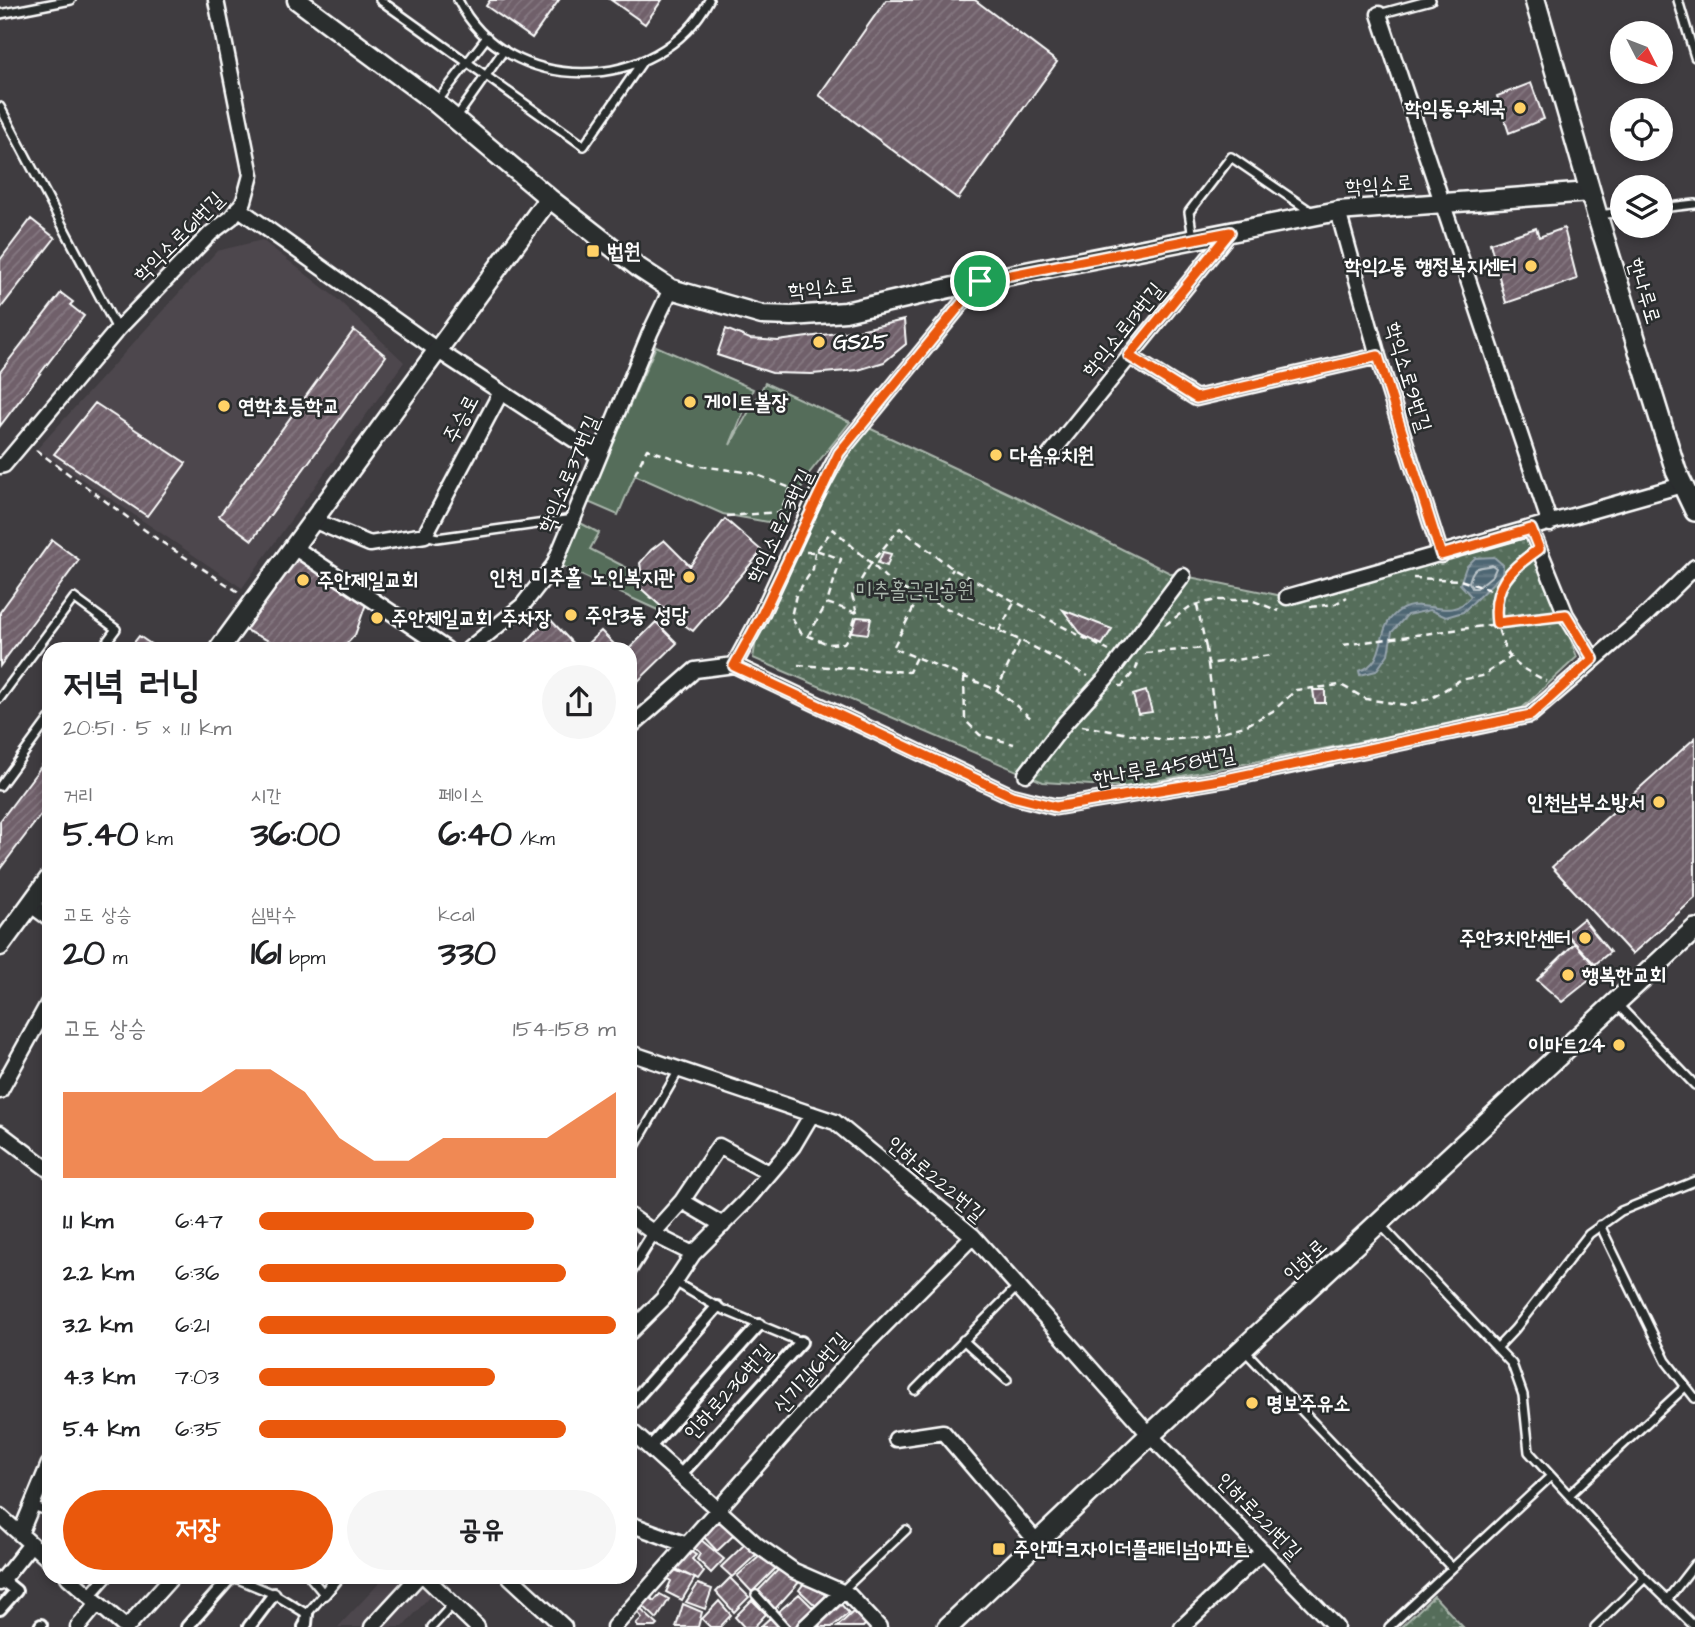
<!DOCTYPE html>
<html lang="ko">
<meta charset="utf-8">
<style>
:root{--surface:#fff;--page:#f6f6f6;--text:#202124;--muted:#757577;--accent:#ea580c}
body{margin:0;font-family:"Architects Daughter","Poor Story",sans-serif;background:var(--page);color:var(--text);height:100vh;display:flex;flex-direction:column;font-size:26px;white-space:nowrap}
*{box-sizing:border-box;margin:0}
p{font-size:23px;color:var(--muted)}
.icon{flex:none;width:38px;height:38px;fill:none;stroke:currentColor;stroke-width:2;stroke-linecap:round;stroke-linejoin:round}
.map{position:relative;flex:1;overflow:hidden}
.panel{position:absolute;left:42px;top:642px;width:595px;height:942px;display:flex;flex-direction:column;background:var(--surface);border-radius:21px;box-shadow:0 4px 10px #0003}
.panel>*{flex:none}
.needle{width:46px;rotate:132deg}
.controls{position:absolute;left:1610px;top:21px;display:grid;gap:14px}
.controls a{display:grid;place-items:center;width:63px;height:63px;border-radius:50%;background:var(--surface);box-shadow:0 4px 10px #0003;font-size:35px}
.pin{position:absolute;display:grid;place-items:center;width:60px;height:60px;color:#fff;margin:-30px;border:4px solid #fff;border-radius:50%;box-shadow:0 2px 7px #0007}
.round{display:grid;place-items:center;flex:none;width:74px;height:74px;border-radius:37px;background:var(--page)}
.summary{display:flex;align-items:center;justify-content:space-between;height:119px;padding:0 21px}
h1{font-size:38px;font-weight:800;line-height:52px}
.metrics{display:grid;grid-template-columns:repeat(3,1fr);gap:10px;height:119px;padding:7px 21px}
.metrics div{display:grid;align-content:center}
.metrics b{font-size:35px;font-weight:800}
.metrics small{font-size:19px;font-weight:400}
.metrics p{font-size:19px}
.chart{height:196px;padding:14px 21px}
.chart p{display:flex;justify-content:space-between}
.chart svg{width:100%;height:126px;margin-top:7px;fill:var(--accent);opacity:.7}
.button{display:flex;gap:14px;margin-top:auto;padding:14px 21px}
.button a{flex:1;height:80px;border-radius:42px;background:var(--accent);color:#fff;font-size:28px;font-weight:800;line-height:80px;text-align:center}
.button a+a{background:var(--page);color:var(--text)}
ul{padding:0 21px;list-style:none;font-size:23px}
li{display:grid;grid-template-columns:112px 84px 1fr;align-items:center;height:52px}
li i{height:18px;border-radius:9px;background:var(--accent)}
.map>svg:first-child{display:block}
.built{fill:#4e474d}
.grass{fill:#546d5a;stroke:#aab6ac;stroke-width:2}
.park{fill:url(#park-dots);stroke:#aab6ac;stroke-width:2}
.water{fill:url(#water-rules);stroke:#95a3ab;stroke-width:2}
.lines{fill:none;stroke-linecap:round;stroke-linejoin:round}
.shore{stroke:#b8c2c7;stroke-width:2}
.building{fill:url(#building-hatch);stroke:#fff;stroke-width:2}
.service-casing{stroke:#fff;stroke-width:12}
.pedestrian-casing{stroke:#fff;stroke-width:16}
.minor-casing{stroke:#fff;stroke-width:19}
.tertiary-casing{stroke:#fff;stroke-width:23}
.secondary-casing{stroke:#fff;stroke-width:24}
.path{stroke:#fff;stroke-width:2.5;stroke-dasharray:7 5;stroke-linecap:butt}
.service{stroke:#2a2d2e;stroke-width:7}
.pedestrian{stroke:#2a2d2e;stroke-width:10}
.minor{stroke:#2a2d2e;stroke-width:14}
.tertiary{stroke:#2a2d2e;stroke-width:18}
.secondary{stroke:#2a2d2e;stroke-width:19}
.route-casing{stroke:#fff;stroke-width:14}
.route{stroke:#ea580c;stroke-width:9}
.poi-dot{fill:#ffd166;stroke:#2a2d2e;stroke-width:2.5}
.labels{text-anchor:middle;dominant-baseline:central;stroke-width:5;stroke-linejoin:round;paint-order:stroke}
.poi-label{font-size:21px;font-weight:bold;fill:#fff;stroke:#2a2d2e;text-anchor:start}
.street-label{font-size:21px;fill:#fff;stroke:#2a2d2e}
.park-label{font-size:21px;fill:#aab6ac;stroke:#2a2d2e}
</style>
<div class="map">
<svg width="1695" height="1627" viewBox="0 0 1695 1627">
<defs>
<pattern id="park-dots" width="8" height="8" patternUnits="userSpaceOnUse" patternTransform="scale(1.75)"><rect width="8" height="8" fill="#546d5a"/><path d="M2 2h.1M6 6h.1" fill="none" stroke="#6e8373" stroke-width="1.8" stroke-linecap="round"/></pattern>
<pattern id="water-rules" width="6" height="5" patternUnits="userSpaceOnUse" patternTransform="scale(1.75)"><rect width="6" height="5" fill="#4e6673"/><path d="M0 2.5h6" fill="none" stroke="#697d88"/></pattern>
<pattern id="building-hatch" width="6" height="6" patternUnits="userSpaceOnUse" patternTransform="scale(1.75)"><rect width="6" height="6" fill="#70606b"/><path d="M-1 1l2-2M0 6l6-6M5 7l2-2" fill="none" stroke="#857881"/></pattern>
</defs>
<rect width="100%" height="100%" fill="#3f3c40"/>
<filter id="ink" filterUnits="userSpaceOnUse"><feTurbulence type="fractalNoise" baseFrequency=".0143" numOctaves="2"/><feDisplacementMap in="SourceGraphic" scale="14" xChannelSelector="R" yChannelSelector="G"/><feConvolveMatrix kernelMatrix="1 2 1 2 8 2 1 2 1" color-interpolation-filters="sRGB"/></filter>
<g filter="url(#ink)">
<path class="built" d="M262,240L335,297L404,362L242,588L37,449L217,251Z
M385,1577H424L436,1589L403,1627H338Z"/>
<path class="grass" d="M656,346L753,389L730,445L765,383L850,422L807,476L785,525L723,514L635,475L618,515L581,499L626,414Z
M573,519L599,533L590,549L635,572L636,584L673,617L557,564Z"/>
<path class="park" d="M869,428L1023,500L1170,573L1287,597L1531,529L1577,657L1519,711L1124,787L1043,782L753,658L760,617L804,524L842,462Z
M1434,1596L1463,1627H1401Z"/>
<path class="water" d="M1494,557L1503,565L1502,574L1463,612L1446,617L1430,610L1407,615L1392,632L1388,654L1376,671L1360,675L1359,671C1388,662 1375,631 1395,614C1421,591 1448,626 1471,596L1460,584L1466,567L1475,558Z"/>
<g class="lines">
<path class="shore" d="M1492,565L1496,568L1493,575L1477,588H1472L1469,582C1474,564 1477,569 1492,565Z"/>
</g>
<path class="building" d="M490,0H559L532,38L486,6Z
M611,0H662L645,24Z
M886,0H975L1057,62L958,199L819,95Z
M1531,83L1544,119L1509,133L1497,96Z
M31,219L55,238L0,309V260Z
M1536,228L1539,237L1564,228L1577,279L1506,303L1490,243Z
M61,293L73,302L70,305L84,316L0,426V372Z
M904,320L906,344L884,362L858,370L812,374L772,373L717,355L726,329L750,339L778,341L859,330Z
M354,330L386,356L252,540L219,516Z
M95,403L186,463L147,516L54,454Z
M725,519L762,551L693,631L673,617L636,584L641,570L640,563L651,550L664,540L690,566Z
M52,540L79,560L0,666V612Z
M295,548L367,601L355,635L342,649H287L236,626Z
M883,552L891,554L887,566L878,563Z
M1063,610L1112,629L1102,645L1082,635Z
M857,617L871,618L868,634L852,632Z
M549,618L578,649H520Z
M656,622L677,643L630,689L629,649Z
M601,631L619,649H594L588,643Z
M139,636L158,649H129Z
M1313,690H1325V703H1315Z
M1146,691L1152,712L1138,714L1133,695Z
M1695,738V898L1632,954L1552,867Z
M49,756V804L0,869V821Z
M1583,919L1610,952L1594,965L1566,933Z
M1575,943L1601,971L1562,1002L1537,980Z
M719,1519L735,1534L717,1551L702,1535Z
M700,1539L724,1559L711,1573L697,1559L700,1554L693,1547Z
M745,1544L757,1554L732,1577L721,1567Z
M690,1551L696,1555L692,1559L704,1572L698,1580L674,1568Z
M760,1556L776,1568L752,1592L737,1576Z
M781,1567L802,1579L774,1610L758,1591Z
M672,1569L695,1578L682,1600L666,1592L671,1581L668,1579Z
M730,1578L749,1597L734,1612L716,1592Z
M804,1583L830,1597L817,1607L799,1590Z
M698,1584L712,1589L705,1609L686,1602Z
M660,1594L669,1599L657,1619L640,1603L648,1595L654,1601Z
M799,1594L815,1610L794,1627H789L778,1612Z
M752,1600L766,1614L754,1627H744L735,1617Z
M837,1600L849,1613L832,1627H816L813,1624Z
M719,1601L731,1615L720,1627H710L702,1619Z
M683,1604L702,1612L698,1627H676Z
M638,1607L658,1625L656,1627H638L636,1624L642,1618L636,1610Z
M853,1612L866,1624L863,1627H837Z
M770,1618L779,1627H760Z"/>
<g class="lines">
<defs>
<path id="service" d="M380,0L584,146L642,62
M458,0C507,98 659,96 709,0
M1678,0L1695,57
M0,14L71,0
M1379,14L1431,0
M436,103L487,37
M0,107L117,329
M456,118L504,50
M1661,208L1695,204
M1599,215L1622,212
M1193,238L1189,212L1231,157L1313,213
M426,535L437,538L573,519
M0,698L74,598L116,629L101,649
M0,786L49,719
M1618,1005L1695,1085
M630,1155L679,1070
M1379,1223L1512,1364L1523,1395L1529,1452L1645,1578L1695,1627
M1600,1225L1666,1361L1695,1398
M675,1282L717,1307L801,1342
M963,1340L1007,1380
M1497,1348L1515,1329L1589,1234L1621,1211L1695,1181
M1245,1351L1452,1568
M915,1390L1017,1287
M1569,1495L1685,1387
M33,1506L49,1512
M233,1577L274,1594L307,1614L324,1594L310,1577
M842,1591L906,1530
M756,1595L785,1627
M1667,1600L1695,1564
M432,1627L452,1605
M1389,1627L1551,1476
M1595,1627L1645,1578"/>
<path id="pedestrian" d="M630,1271L655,1231
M630,1405L717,1307
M650,1447L759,1325
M681,1474L801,1342
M0,1578L16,1591L0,1609
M324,1594L338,1577
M90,1595L106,1577
M40,1627L41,1625
M187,1627L231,1577
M249,1627L274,1594
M304,1627L306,1624L307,1614"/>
<path id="minor" d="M1379,14L1550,524
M238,208L437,350L599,456
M1338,211L1378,356L1441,555
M1129,356L1196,398L1378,356
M1049,456L1230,232
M0,466L4,465L118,329L211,233L231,218L244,201L251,175L216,0
M315,521L370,544L425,535L501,392
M1531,529L1566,615L1593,659
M295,548L446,649
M1287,597L1682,485
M469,649L522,606L554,565L650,333L671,289
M734,665L760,617L815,498L839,453L980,281
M630,727L695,670L734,665L1012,796L1056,807L1226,779L1530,715L1646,615L1695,567
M1026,774L1065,723L1106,678L1183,576
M31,905L49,918
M630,1053L835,1122L973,1236L1150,1435L1336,1627
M0,1091L49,1002
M0,1133L49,1170
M682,1201L723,1225
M630,1216L661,1238L693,1254
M655,1231L682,1201L719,1146L769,1173
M630,1332L663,1299L693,1254L746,1201L793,1146L812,1114
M630,1430L757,1545L794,1571L849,1595L879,1627
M896,1439L943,1432L1037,1542
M0,1516L49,1560
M630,1524L687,1545
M20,1534L49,1464
M68,1577L125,1627
M425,1577L477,1627
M510,1577L564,1627
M0,1583L31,1544
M78,1627L98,1603
M127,1627L172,1577
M372,1627L418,1577
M614,1627L851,1359L973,1236
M805,1627L842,1592
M1182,1627L1263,1551"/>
<path id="tertiary" d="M297,0L436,103L549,198L639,268L671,289L762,315L792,316L845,312L980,281L1338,211L1590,192
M219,649L549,198
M0,946L49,879"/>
<path id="secondary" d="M1535,0L1597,215L1676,471L1695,511
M948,1627L1150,1435L1695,929"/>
</defs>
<use href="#service" class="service-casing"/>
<use href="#pedestrian" class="pedestrian-casing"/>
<use href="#minor" class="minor-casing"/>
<use href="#tertiary" class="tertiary-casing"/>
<use href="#secondary" class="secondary-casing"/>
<path class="path" d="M36,450L157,539L240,593
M635,474L647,449L693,465L752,473L801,492
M727,516L780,512L791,487
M806,552H815L833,529L871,563L900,528L953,569L1109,651
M815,552L813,569L796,595L791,617L801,633L828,644L844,643L849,636L857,613L827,603L841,559L816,550
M1528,557C1499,577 1488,609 1503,642C1505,647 1507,653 1510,657C1518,668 1534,674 1546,681
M1413,578L1460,580L1497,592
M919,597L893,648L997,690L1020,640
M931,602L953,569
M1197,605L1206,648
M1310,607L1335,604L1347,597
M857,613L852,595L871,563L890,582L907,591L1022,641L1088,676
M1165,625L1191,606L1216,600H1251L1279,611
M999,631L1015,601
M808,636L827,603
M1343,645L1549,617
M1145,653L1206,648L1208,664L1270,655
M1208,664L1217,734
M798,665L909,672L916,657
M964,676L965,720L980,735L1014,744
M1119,686H1122L1136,669L1138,663
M997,690L1032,719
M1082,726L1165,740L1202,737L1245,726L1273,711L1296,690L1341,685L1366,699L1406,705L1432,698L1460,680L1482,676L1510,657"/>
<use href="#service" class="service"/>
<use href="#pedestrian" class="pedestrian"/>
<use href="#minor" class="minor"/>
<use href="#tertiary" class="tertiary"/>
<use href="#secondary" class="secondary"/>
</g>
</g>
<g class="lines" filter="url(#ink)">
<defs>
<path id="route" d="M1230,232L1129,356L1196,398L1378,356L1441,555L1531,529L1539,549C1510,569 1492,586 1497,623L1566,615L1593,659L1531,715L1226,779L1056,807L1012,796L734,666L761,617L839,453L980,281Z"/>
</defs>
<use href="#route" class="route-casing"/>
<use href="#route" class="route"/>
</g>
<g class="poi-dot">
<circle cx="1520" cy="108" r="7"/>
<rect x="586" y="244" width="14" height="14" rx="3.5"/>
<circle cx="1531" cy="266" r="7"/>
<circle cx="819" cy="342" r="7"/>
<circle cx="690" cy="402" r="7"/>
<circle cx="224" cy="406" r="7"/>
<circle cx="996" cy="455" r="7"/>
<circle cx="689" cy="577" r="7"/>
<circle cx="303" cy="580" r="7"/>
<circle cx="571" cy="615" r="7"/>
<circle cx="377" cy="618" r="7"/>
<circle cx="1659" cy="802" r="7"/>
<circle cx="1585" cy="938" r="7"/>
<circle cx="1568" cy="975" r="7"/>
<circle cx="1619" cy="1045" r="7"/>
<circle cx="1252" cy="1403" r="7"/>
<rect x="992" y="1542" width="14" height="14" rx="3.5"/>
</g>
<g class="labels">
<g class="poi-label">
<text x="1506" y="108" text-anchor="end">학익동우체국</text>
<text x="607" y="251">법원</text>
<text x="1517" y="266" text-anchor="end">학익2동 행정복지센터</text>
<text x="833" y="342">GS25</text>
<text x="704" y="402">게이트볼장</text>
<text x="238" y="406">연학초등학교</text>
<text x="1010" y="455">다솜유치원</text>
<text x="675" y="577" text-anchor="end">인천 미추홀 노인복지관</text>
<text x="317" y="580">주안제일교회</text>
<text x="585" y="615">주안3동 성당</text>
<text x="391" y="618">주안제일교회 주차장</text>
<text x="1645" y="802" text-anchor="end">인천남부소방서</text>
<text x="1571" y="938" text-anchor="end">주안3치안센터</text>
<text x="1582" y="975">행복한교회</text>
<text x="1605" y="1045" text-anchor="end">이마트24</text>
<text x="1266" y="1403">명보주유소</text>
<text x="1013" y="1549">주안파크자이더플래티넘아파트</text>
</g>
<g class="street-label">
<text transform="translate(1379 185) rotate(-4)">학익소로</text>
<text transform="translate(179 237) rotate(-45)">학익소로61번길</text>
<text transform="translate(822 288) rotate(-6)">학익소로</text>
<text transform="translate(1644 291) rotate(73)">한나루로</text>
<text transform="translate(1123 330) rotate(-51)">학익소로13번길</text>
<text transform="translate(1408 377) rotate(73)">학익소로9번길</text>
<text transform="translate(461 419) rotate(-62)">주승로</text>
<text transform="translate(569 474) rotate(-67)">학익소로37번길</text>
<text transform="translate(780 526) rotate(-64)">학익소로23번길</text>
<text transform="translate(1164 767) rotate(-10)">한나루로458번길</text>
<text transform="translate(936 1179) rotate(40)">인하로222번길</text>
<text transform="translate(1305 1260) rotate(-43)">인하로</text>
<text transform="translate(811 1373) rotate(-48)">신기길16번길</text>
<text transform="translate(728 1392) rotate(-48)">인하로236번길</text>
<text transform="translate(1259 1516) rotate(46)">인하로221번길</text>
</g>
<g class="park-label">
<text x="915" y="590">미추홀근린공원</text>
</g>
</g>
</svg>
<div class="controls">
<a><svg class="needle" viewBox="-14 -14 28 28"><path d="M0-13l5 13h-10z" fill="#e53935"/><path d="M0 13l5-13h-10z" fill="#757577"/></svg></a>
<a><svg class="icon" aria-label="locate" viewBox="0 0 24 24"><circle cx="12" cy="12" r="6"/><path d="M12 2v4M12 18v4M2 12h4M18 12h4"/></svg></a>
<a><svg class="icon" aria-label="layers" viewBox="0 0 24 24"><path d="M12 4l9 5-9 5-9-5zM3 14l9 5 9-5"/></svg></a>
</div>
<div class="pin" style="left:980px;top:281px;background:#1e9e55"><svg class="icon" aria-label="arrive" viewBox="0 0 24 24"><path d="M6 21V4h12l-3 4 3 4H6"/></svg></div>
<section class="panel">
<div class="summary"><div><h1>저녁 러닝</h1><p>20:51 · 5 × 1.1 km</p></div><a class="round"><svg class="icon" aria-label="share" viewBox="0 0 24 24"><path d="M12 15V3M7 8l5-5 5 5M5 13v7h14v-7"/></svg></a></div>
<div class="metrics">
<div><p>거리</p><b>5.40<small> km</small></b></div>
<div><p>시간</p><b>36:00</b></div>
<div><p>페이스</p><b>6:40<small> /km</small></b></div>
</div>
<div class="metrics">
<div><p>고도 상승</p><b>20<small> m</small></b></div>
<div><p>심박수</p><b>161<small> bpm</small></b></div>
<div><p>kcal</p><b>330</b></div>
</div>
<div class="chart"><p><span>고도 상승</span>154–158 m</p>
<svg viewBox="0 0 160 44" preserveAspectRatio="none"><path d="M0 44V14L10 14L20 14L30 14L40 14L50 6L60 6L70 14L80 30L90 38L100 38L110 30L120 30L130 30L140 30L150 22L160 14V44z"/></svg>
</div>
<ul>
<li><b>1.1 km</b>6:47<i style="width:77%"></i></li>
<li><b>2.2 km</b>6:36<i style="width:86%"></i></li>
<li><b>3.2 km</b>6:21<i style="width:100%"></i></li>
<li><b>4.3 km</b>7:03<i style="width:66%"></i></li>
<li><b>5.4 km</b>6:35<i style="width:86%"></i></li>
</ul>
<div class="button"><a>저장</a><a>공유</a></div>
</section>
</div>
